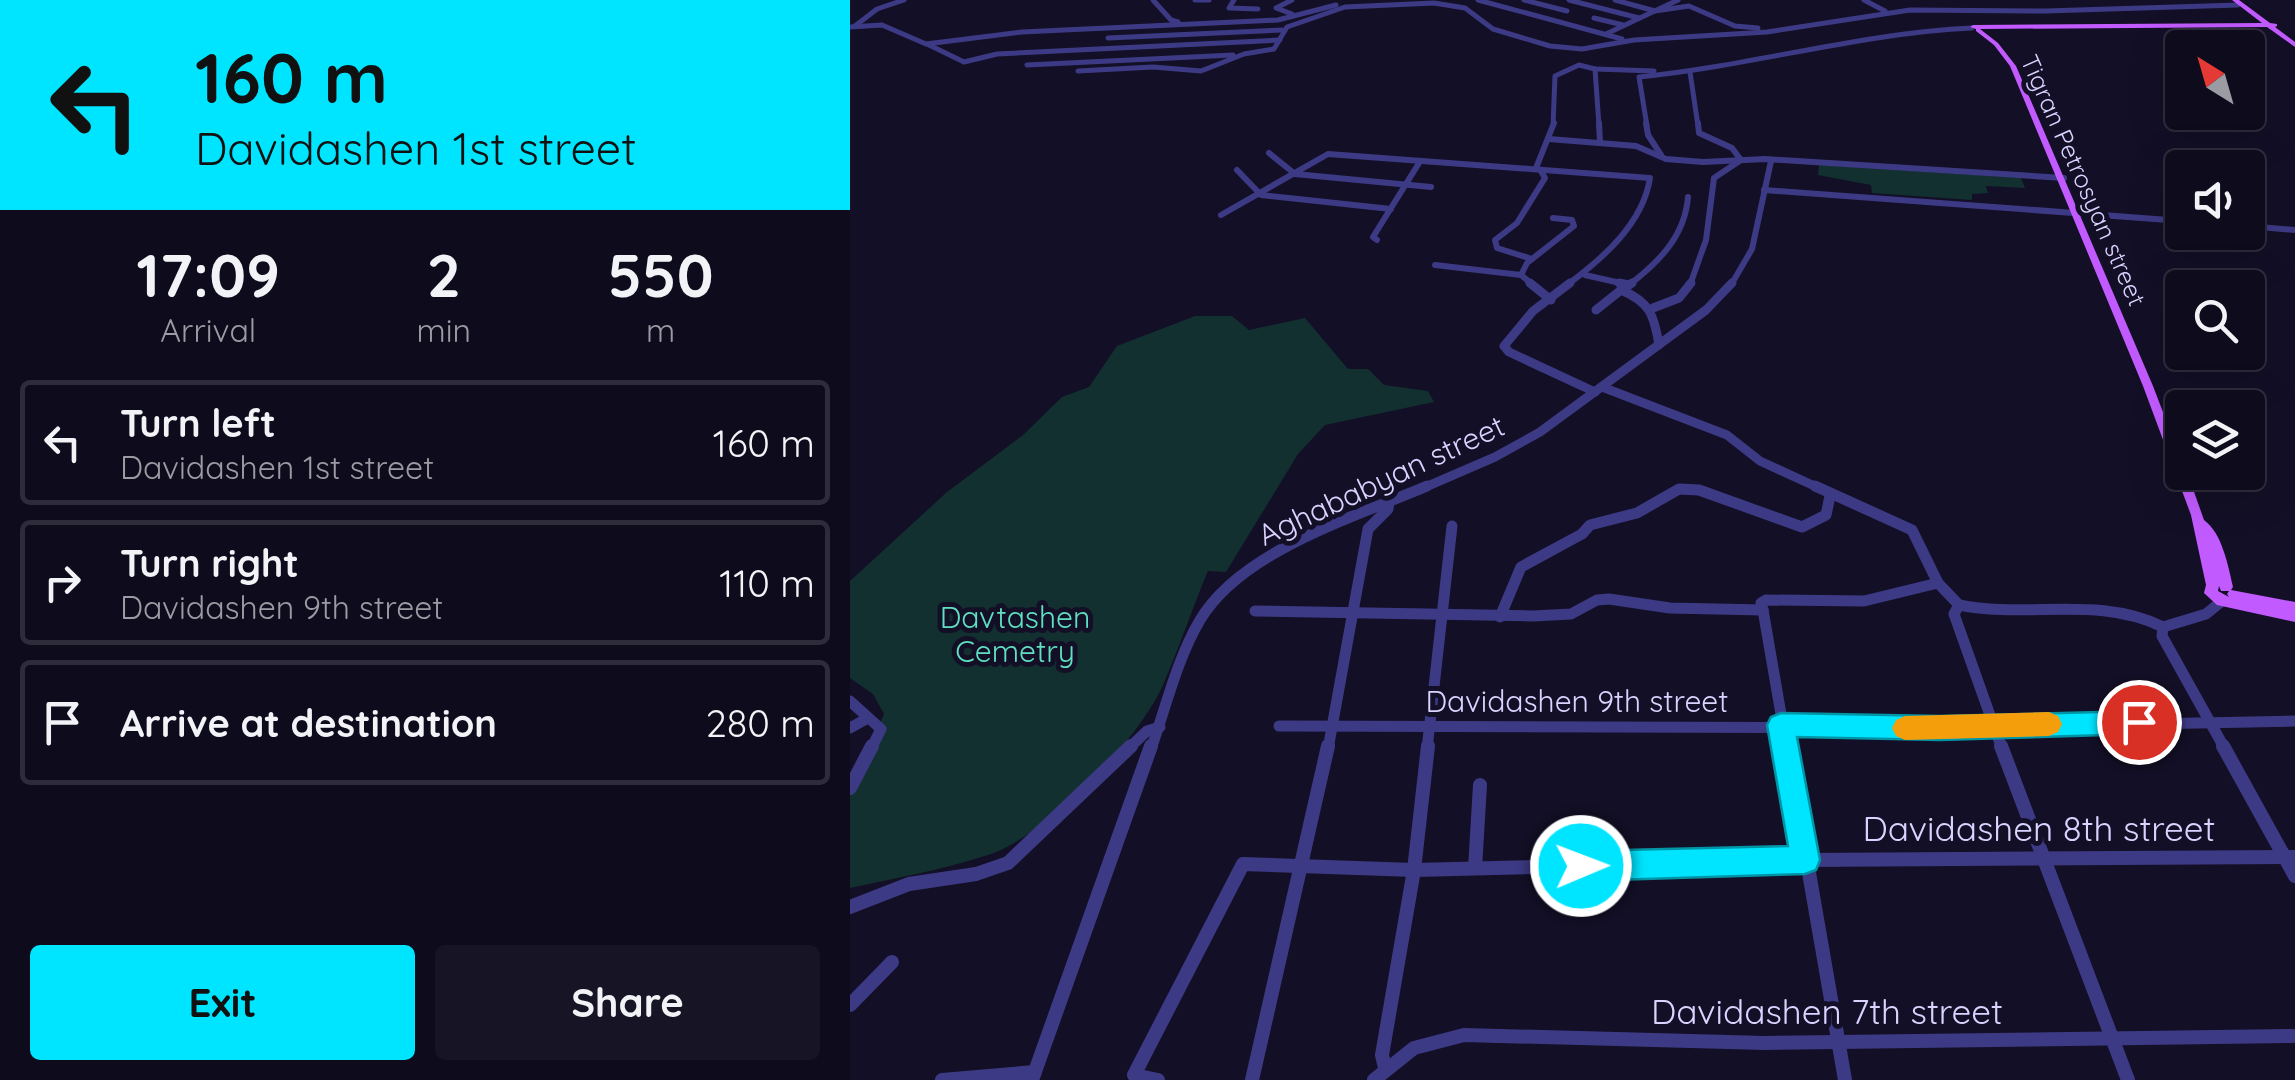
<!DOCTYPE html>
<html lang="en">
<head>
<meta charset="utf-8">
<style>
  :root { --surface:#0e0b1c; --page:#171425; --text:#f1f3f6; --muted:#9b9ba3; --line:#2e2b3b; --accent:#00e5ff }
  body { margin:0; font-family:Quicksand,sans-serif; background:var(--page); color:var(--text); height:100vh; display:flex; flex-direction:column; font-size:38px; white-space:nowrap }
  * { box-sizing:border-box; margin:0 }
  p { font-size:32px; color:var(--muted) }
  .icon { flex:none; width:55px; height:55px; fill:none; stroke:currentColor; stroke-width:2; stroke-linecap:round; stroke-linejoin:round }
  .map { position:relative; flex:1; overflow:hidden }
  .drawer { display:flex; flex-direction:column; background:var(--surface); width:850px }
  .drawer>* { flex:none }
  .hud { background:#00e5ff; color:#111; overflow:hidden }
  .needle { width:65px; rotate:323deg }
  .buttons { position:absolute; left:1315px; top:30px; display:grid; gap:20px }
  .buttons a { display:grid; place-items:center; width:100px; height:100px; border-radius:10px; background:var(--surface); box-shadow:0 10px 40px #0002,0 0 0 2px var(--line); font-size:50px }
  .pin { position:absolute; display:grid; place-items:center; width:85px; height:85px; color:#fff; margin:-42px; border:5px solid #fff; border-radius:50%; box-shadow:0 2px 10px #0007 }
  .me { position:absolute; width:110px; margin:-55px; rotate:89deg; stroke-linejoin:round; filter:drop-shadow(0 0 8px #0008) }
  .turn { display:flex; align-items:center; gap:35px; height:210px; padding:0 30px; font-size:45px }
  .turn .icon { width:130px; height:130px; stroke-width:2.5 }
  .turn b { display:block; font-size:70px; line-height:85px }
  .eta { display:flex; justify-content:space-evenly; align-items:center; height:170px; text-align:center }
  .eta b { font-size:60px; font-weight:700; line-height:70px }
  .cta { display:flex; gap:20px; margin-top:auto; padding:20px 30px }
  .cta a { flex:1; height:115px; border-radius:10px; background:var(--accent); color:#111; font-size:40px; font-weight:700; line-height:115px; text-align:center }
  .cta a+a { background:var(--page); color:var(--text) }
  ul { padding:0; list-style:none }
  li { display:flex; align-items:center; gap:30px; height:125px; margin:0 20px 15px; padding:0 10px; border:5px solid var(--line); border-radius:10px }
  li div { flex:1 }
  li b { display:block; font-size:38px }
  li em { font-style:normal }
  main { display:flex; flex:1; min-height:0 }
  .map>svg:first-child { display:block }
</style>
</head>
<body>
<main>
<section class="drawer">
<div class="hud">
<div class="turn"><svg class="icon" aria-label="left" viewBox="0 0 24 24"><path d="M17 20v-9H6M10 6l-5 5 5 5"/></svg><div><b>160 m</b>Davidashen 1st street</div></div>
</div>
<div class="eta">
<div><b>17:09</b><p>Arrival</p></div>
<div><b>2</b><p>min</p></div>
<div><b>550</b><p>m</p></div>
</div>
<ul>
<li><svg class="icon" aria-label="left" viewBox="0 0 24 24"><path d="M17 20v-9H6M10 6l-5 5 5 5"/></svg><div><b>Turn left</b><p>Davidashen 1st street</p></div><em>160 m</em></li>
<li><svg class="icon" aria-label="right" viewBox="0 0 24 24"><path d="M7 20v-9h11M14 6l5 5-5 5"/></svg><div><b>Turn right</b><p>Davidashen 9th street</p></div><em>110 m</em></li>
<li><svg class="icon" aria-label="arrive" viewBox="0 0 24 24"><path d="M6 21V4h12l-3 4 3 4H6"/></svg><div><b>Arrive at destination</b></div><em>280 m</em></li>
</ul>
<div class="cta"><a>Exit</a><a>Share</a></div>
</section>
<div class="map">
<svg width="1445" height="1080" viewBox="0 0 1445 1080">
  <rect width="100%" height="100%" fill="#130f26"/>
  <g fill="#12302f">
    <polygon points="969,165 1171,178 1175,188 1136,186 1138,193 1122,194 1122,200 1022,193 1021,185 968,175"/>
    <path d="M345,316h37l17,14 56,-12 43,51h20l16,16 44,6 6,11 -109,23 -27,29 -72,118 -18,-1c-16,38 -29,77 -45,114 -25,56 -114,148 -172,169 -45,15 -94,24 -141,34v-97l34,-77 -11,-20 -23,-16v-97l97,-89 76,-57 39,-38 27,-10 28,-41z"/>
  </g>
  <g fill="none" stroke-linecap="round" stroke-linejoin="round">
    <g stroke="#3d3a85" stroke-width="5">
      <polyline points="303,0 321,20 328,22"/>
      <polyline points="345,0 359,0"/>
      <polyline points="384,0 379,8 408,9"/>
      <polyline points="442,0 426,8 442,14"/>
      <polyline points="628,0 772,39"/>
      <polyline points="674,0 717,11"/>
      <polyline points="719,0 789,18"/>
      <polyline points="765,0 805,11 839,6 885,26 908,28"/>
      <polyline points="1014,0 1035,11"/>
      <polyline points="744,18 773,25"/>
      <polyline points="5,26 27,9 54,0"/>
      <polyline points="0,27 32,25 76,44 172,32 428,20 486,5"/>
      <polyline points="756,34 828,0"/>
      <polyline points="258,38 432,30"/>
      <polyline points="77,44 114,62 147,54 430,40"/>
      <polyline points="177,65 383,55"/>
      <polyline points="745,69 804,71"/>
      <polyline points="228,71 303,67 351,71 394,54 424,49 437,27 495,7 584,3 615,8 643,29 700,46 732,49 784,40 917,32 1060,10 1196,11 1388,5"/>
      <polyline points="840,72 848,126"/>
      <polyline points="703,126 705,76 729,65 745,69 749,126"/>
      <path d="M797,126l-8,-49c112,-11 221,-44 333,-49"/>
    </g>
    <g stroke="#3d3a85" stroke-width="6">
      <polyline points="749,123 750,143"/>
      <polyline points="796,123 798,135 811,155"/>
      <polyline points="699,139 786,146 816,159 853,162 915,159 1214,178"/>
      <polyline points="419,153 445,174 581,187"/>
      <polyline points="686,168 704,123"/>
      <polyline points="387,170 411,195 541,209"/>
      <polyline points="914,190 1332,221"/>
      <path d="M371,215l107,-61 322,24c-7,46 -48,81 -83,107"/>
      <polyline points="1398,226 1445,230"/>
      <polyline points="527,240 523,237 569,163"/>
      <polyline points="682,259 647,248 645,240 667,223 695,178 691,171"/>
      <polyline points="585,265 671,275 677,263 724,226 722,220 703,218"/>
      <polyline points="671,275 683,285"/>
      <polyline points="735,275 779,285"/>
      <path d="M779,285c30,-23 56,-49 59,-88"/>
      <polyline points="840,285 856,240 864,178 891,160 882,148 849,133 848,123"/>
      <polyline points="881,285 902,249 921,161"/>
    </g>
    <g stroke="#3d3a85" stroke-width="9">
      <polyline points="680,283 701,300"/>
      <polyline points="720,283 683,311 654,346 659,352 745,392"/>
      <path d="M769,283l10,2 -8,5c29,12 33,25 38,55"/>
      <polyline points="779,285 782,283"/>
      <polyline points="803,308 829,298 841,283"/>
      <polyline points="746,310 771,290"/>
      <polyline points="752,387 877,435 910,461 971,489"/>
      <polyline points="571,489 645,457 690,432 856,310 882,283"/>
    </g>
    <g stroke="#3d3a85" stroke-width="11">
      <polyline points="965,486 1062,530 1088,583 1109,605 1104,614 1152,749"/>
      <path d="M1109,605c69,14 139,-10 204,22"/>
      <polyline points="913,610 937,749"/>
      <polyline points="913,610 911,603 916,600 1014,601 1088,583"/>
      <polyline points="405,611 683,616 721,614 747,600 759,599 820,608 913,610"/>
      <polyline points="650,617 671,567 732,534 740,525 787,513 829,489 849,490 952,527 976,515 980,496"/>
      <polyline points="1313,627 1312,636 1375,749"/>
      <polyline points="1313,627 1356,614 1372,601"/>
      <polyline points="0,701 31,729 21,749"/>
      <polyline points="429,726 1089,728 1445,721"/>
      <polyline points="0,728 18,718"/>
      <polyline points="278,749 297,731 310,727"/>
      <path d="M301,749c15,-42 26,-90 49,-129 42,-70 155,-103 227,-134"/>
      <polyline points="478,749 518,529 538,509 539,502"/>
      <polyline points="577,749 602,526"/>
    </g>
    <g stroke="#3d3a85" stroke-width="14">
      <polyline points="937,746 995,1080"/>
      <polyline points="1151,746 1278,1080"/>
      <polyline points="1373,746 1445,876"/>
      <polyline points="0,788 22,746"/>
      <polyline points="625,868 630,785"/>
      <polyline points="0,907 59,884 126,874 158,863 281,746"/>
      <polyline points="0,1005 42,962"/>
      <polyline points="535,1068 532,1055 564,870 578,746"/>
      <polyline points="92,1080 185,1072"/>
      <polyline points="182,1080 301,746"/>
      <polyline points="308,1080 284,1075 393,864 564,870 955,860 1445,857"/>
      <polyline points="402,1080 478,746"/>
      <polyline points="524,1080 564,1048 614,1035 915,1043 1445,1036"/>
    </g>
    <path fill="#c25bff" fill-rule="evenodd" d="M1382,0h7l31,23 7,1v2l-2,1 20,15v5l-28,-20 -287,2 18,14 18,23 137,320 29,76v10h5l17,48c18,13 24,45 29,67l-2,3 64,12v20l-78,-17 -13,-12 2,-8 -15,-70 -48,-129 -133,-320 -16,-21 -18,-14v-2l-6,-2 3,-2 289,-2zM1369,586l2,5h8l-2,3 2,3 -11,-6z"/>
  </g>
  <polygon fill="#00e5ff" stroke="#0095a6" stroke-width="2.5" points="1289,711 1298,714 1302,722 1298,731 1289,734 1090,740 947,737 970,860 966,870 955,874 731,881 721,876 716,866 721,856 731,851 938,846 917,725 921,717 931,713 1090,716"/>
  <polygon fill="#f59e0b" points="1199,712 1208,716 1212,724 1208,732 1199,736 1055,740 1046,736 1042,728 1046,720 1055,716"/>
  <g text-anchor="middle" dominant-baseline="central" stroke-width="10" stroke-linejoin="round" paint-order="stroke">
    <g font-size="25" fill="#d9d4ff" stroke="#130f26">
      <text transform="translate(1234 180) rotate(66)">Tigran Petrosyan street</text>
    </g>
    <g font-size="30" fill="#d9d4ff" stroke="#130f26">
      <text transform="translate(531 480) rotate(-25)">Aghababyan street</text>
      <text x="727" y="701">Davidashen 9th street</text>
    </g>
    <g font-size="30" fill="#5fe0c0" stroke="#130f26">
      <text x="165" y="617">Davtashen<tspan x="165" dy="34">Cemetry</tspan></text>
    </g>
    <g font-size="35" fill="#d9d4ff" stroke="#130f26">
      <text x="1189" y="828">Davidashen 8th street</text>
      <text x="977" y="1011">Davidashen 7th street</text>
    </g>
  </g>
</svg>
<div class="buttons">
<a><svg class="needle" viewBox="-14 -14 28 28"><path d="M0-13l5 13h-10z" fill="#e53935"/><path d="M0 13l5-13h-10z" fill="#9b9ba3"/></svg></a>
<a><svg class="icon" aria-label="sound" viewBox="0 0 24 24"><path d="M4 9h4l5-4v14l-5-4H4zM17 9q2 3 0 6"/></svg></a>
<a><svg class="icon" aria-label="search" viewBox="0 0 24 24"><circle cx="10" cy="10" r="6"/><path d="M15 15l6 6"/></svg></a>
<a><svg class="icon" aria-label="layers" viewBox="0 0 24 24"><path d="M12 4l9 5-9 5-9-5zM3 14l9 5 9-5"/></svg></a>
</div>
<div class="pin" style="left:1289px;top:722px;background:#d93025"><svg class="icon" aria-label="arrive" viewBox="0 0 24 24"><path d="M6 21V4h12l-3 4 3 4H6"/></svg></div>
<svg class="me" style="left:731px;top:866px" viewBox="-20 -20 40 40"><circle r="17" fill="#00e5ff" stroke="#fff" stroke-width="3"/><path d="M0-11L8 9 0 5-8 9z" fill="#fff"/></svg>
</div>
</main>
</body>
</html>
